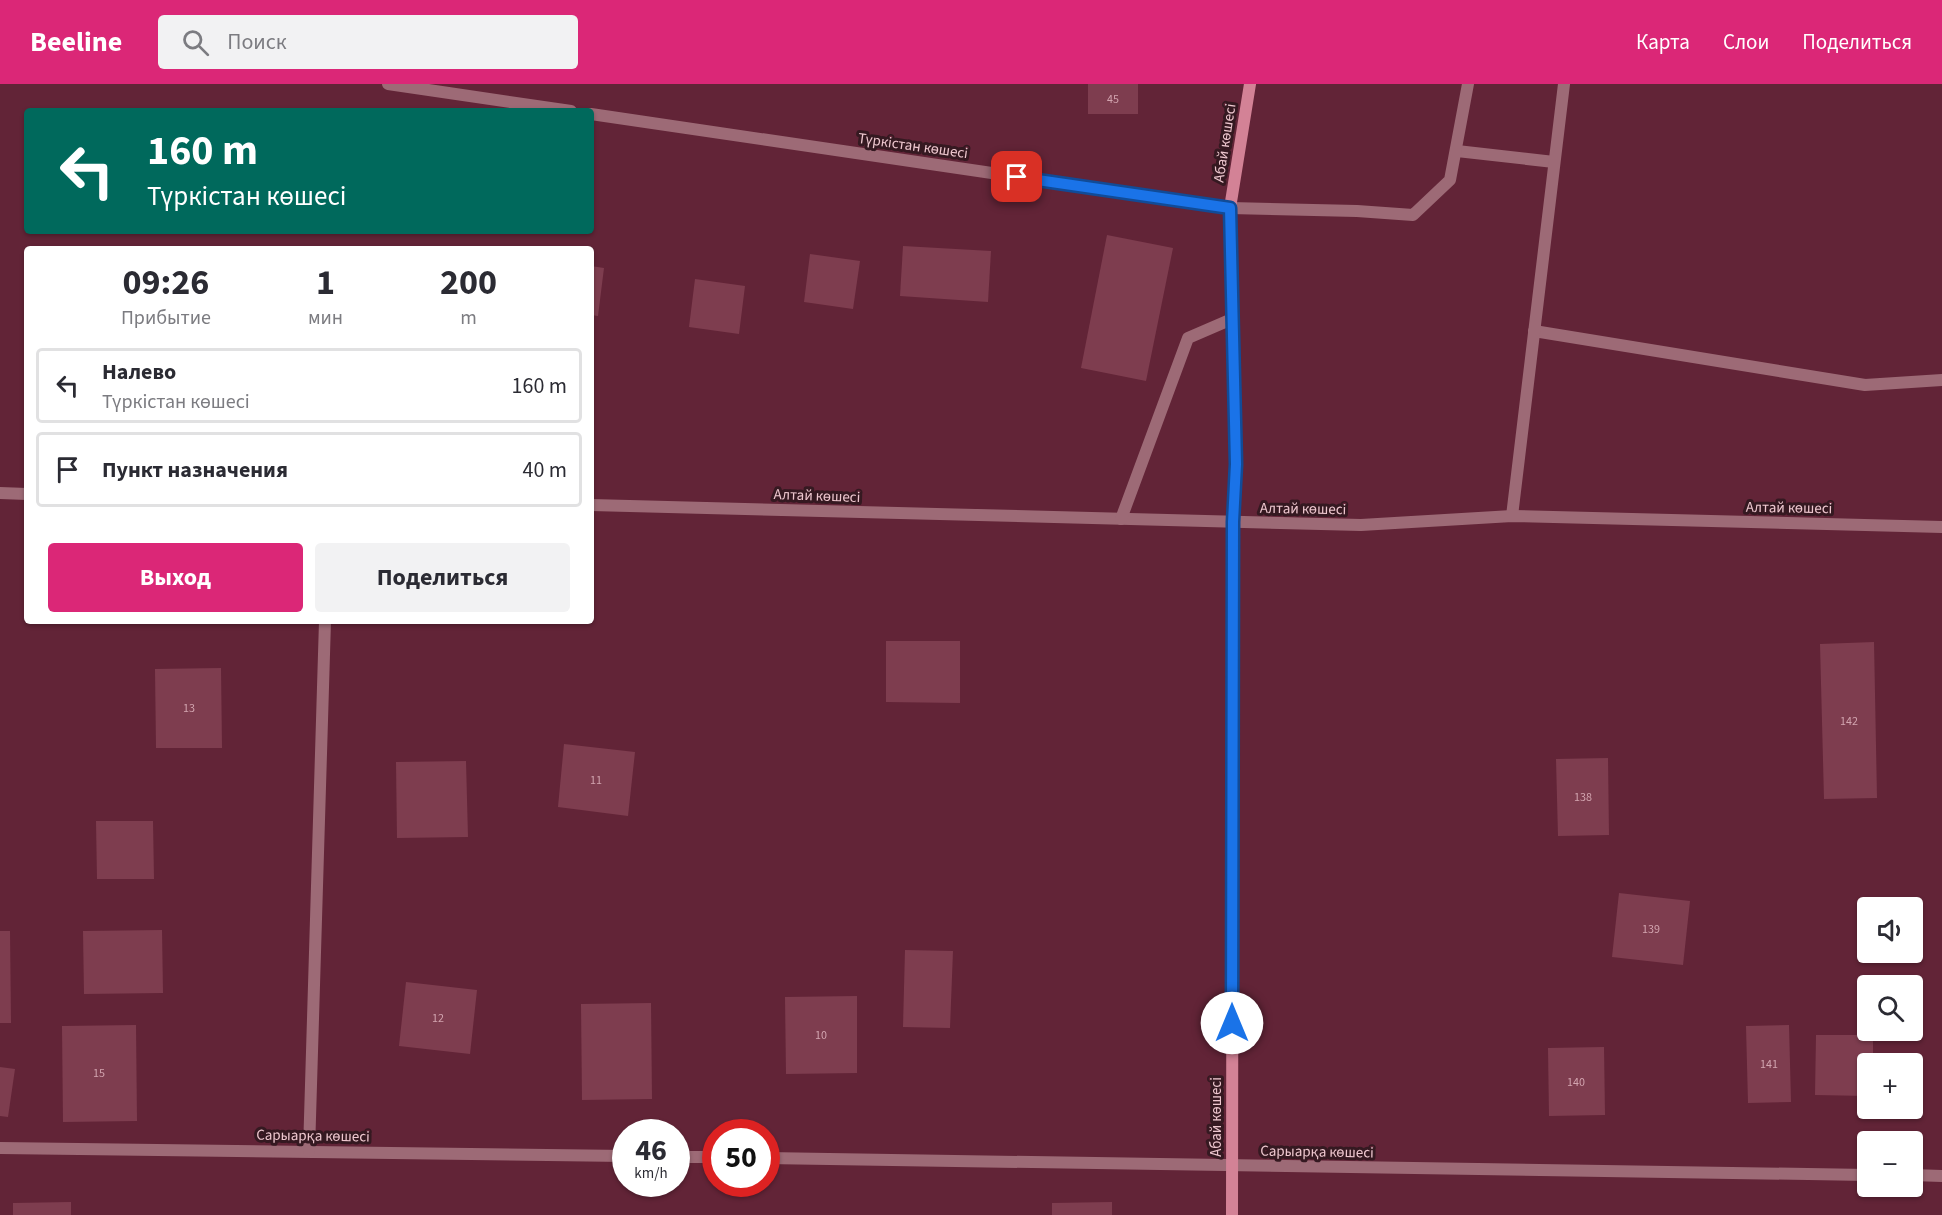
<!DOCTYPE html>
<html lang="ru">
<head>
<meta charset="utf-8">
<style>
  :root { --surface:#fff; --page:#f2f2f3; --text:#2b2b33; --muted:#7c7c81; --line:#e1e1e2; --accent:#db2777 }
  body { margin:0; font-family:"Source Sans 3",sans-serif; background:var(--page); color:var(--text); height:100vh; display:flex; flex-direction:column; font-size:22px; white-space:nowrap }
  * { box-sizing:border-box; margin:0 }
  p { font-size:20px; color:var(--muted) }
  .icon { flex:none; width:33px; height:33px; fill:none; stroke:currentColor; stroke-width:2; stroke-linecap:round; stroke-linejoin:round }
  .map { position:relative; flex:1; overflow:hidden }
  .sheet { position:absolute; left:24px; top:162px; width:570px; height:378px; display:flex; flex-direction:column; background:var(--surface); border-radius:6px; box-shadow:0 2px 4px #0004 }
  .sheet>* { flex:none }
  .guide { position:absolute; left:24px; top:24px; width:570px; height:126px; border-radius:6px; box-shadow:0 2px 4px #0004; background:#00695c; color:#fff; overflow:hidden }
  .controls { position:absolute; left:1857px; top:813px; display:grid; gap:12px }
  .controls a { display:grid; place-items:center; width:66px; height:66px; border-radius:6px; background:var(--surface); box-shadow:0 2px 4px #0004; font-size:30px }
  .speed { position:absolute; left:612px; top:1035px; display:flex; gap:12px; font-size:30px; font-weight:700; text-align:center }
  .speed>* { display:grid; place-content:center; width:78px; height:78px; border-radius:50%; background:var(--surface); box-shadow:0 2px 4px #0004; line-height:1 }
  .speed small { font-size:15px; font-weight:400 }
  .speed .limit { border:9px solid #d22; background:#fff; color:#111 }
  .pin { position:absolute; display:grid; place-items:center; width:51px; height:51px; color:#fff; margin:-26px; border-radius:12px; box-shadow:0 3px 9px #0006 }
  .me { position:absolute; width:66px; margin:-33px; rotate:0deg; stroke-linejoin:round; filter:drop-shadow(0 0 4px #0008) }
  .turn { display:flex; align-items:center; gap:21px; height:126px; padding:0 24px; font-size:27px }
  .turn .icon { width:78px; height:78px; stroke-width:2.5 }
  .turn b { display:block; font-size:42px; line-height:51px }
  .eta { display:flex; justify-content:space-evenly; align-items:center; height:102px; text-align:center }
  .eta b { font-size:36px; font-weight:700; line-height:42px }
  .button { display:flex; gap:12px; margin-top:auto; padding:12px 24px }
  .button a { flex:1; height:69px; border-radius:6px; background:var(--accent); color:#fff; font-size:24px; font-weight:700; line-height:69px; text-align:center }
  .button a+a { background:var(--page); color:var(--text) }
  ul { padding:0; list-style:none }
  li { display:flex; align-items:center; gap:18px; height:75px; margin:0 12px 9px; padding:0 12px; border:3px solid var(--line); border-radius:6px }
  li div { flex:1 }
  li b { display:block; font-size:22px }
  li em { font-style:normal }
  header { display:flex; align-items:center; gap:36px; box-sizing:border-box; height:84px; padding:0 30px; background:var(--accent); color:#fff }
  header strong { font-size:28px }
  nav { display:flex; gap:33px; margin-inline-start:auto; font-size:21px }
  .search { width:420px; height:54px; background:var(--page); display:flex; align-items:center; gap:15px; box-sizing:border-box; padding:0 21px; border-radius:6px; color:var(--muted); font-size:22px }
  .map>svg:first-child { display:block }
</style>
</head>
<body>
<header>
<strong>Beeline</strong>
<div class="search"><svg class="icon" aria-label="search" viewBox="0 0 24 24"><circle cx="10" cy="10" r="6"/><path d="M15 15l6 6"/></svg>Поиск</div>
<nav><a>Карта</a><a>Слои</a><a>Поделиться</a></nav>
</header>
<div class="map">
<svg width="1942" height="1131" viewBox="0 0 1942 1131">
  <rect width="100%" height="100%" fill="#622437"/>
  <g fill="#7e3d4f">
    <rect x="1088" y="0" width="50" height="30"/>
    <polygon points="1107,151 1173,164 1146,297 1081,284"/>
    <polygon points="903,162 991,167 988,218 900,212"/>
    <polygon points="810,170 860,177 853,225 804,218"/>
    <polygon points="591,182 604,184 598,232 591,231"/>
    <polygon points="695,195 745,202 739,250 689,243"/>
    <polygon points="886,557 960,557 960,619 886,618"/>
    <polygon points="1874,558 1877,714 1824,715 1820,560"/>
    <polygon points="221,584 222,664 156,664 155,585"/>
    <polygon points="564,660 635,668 628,732 558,723"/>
    <polygon points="1608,674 1609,751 1558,752 1556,675"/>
    <polygon points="466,677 468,753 397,754 396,678"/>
    <polygon points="96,737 153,737 154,795 97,795"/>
    <polygon points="1619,809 1690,817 1683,881 1612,873"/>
    <polygon points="162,846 163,909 84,910 83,847"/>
    <polygon points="0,847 10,847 11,939 0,939"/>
    <polygon points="905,866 953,867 950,944 903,943"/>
    <polygon points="406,898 477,906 470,970 399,962"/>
    <polygon points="857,912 857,989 786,990 785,913"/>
    <polygon points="651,919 652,1015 582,1016 581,920"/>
    <polygon points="136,941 137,1037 63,1038 62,942"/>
    <polygon points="1789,941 1791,1018 1748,1019 1746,942"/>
    <polygon points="1816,951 1873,951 1873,980 1868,980 1868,1012 1815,1011"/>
    <polygon points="1604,963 1605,1031 1549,1032 1548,964"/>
    <polygon points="0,983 15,985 8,1033 0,1032"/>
    <polygon points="71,1118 71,1131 13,1131 13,1119"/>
    <polygon points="1112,1118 1112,1131 1052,1131 1052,1119"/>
  </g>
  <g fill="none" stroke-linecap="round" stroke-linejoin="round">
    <g stroke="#9d6a76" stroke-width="12">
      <polyline points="1457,67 1554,78"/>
      <polyline points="1230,124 1357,127 1413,131 1450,96 1468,0"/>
      <polyline points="1534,247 1865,301 1942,296"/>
      <polyline points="1512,432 1564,0"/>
    </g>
    <g stroke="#9d6a76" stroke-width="12">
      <polyline points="388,0 571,27"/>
      <polyline points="591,30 1230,124"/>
      <polyline points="0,409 27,410"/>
      <polyline points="591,421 1361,441 1512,432 1942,443"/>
      <polyline points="1121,435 1188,254 1232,235"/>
      <polyline points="0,1064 626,1072"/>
      <polyline points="309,1067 325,537"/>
      <polyline points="676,1073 716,1073"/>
      <polyline points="766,1074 1868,1091"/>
      <polyline points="1912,1091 1942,1092"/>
    </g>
    <polyline stroke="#d38296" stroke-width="12" points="1232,1131 1233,438 1236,380 1230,124 1250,0"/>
  </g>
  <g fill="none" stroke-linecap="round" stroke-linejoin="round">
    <g stroke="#114b97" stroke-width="15">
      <polyline id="route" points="1017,93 1230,124 1236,380 1233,438 1232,939"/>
    </g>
    <use href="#route" stroke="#1a73e8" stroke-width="10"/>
  </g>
  <g text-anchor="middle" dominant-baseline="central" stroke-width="6" stroke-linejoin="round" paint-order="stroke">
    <g font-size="12" fill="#d2a4af">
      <text x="1113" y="15">45</text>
      <text x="189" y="624">13</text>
      <text x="1849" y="637">142</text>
      <text x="596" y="696">11</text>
      <text x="1583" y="713">138</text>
      <text x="1651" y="845">139</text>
      <text x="438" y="934">12</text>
      <text x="821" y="951">10</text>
      <text x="1769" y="980">141</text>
      <text x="99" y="989">15</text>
      <text x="1576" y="998">140</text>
    </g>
    <g font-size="15" fill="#eec7cf" stroke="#351921">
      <text transform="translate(1225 59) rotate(-81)">Абай көшесі</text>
      <text transform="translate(913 62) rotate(8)">Түркістан көшесі</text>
      <text transform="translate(817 412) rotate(2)">Алтай көшесі</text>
      <text transform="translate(1789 424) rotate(1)">Алтай көшесі</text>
      <text transform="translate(1303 425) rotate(1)">Алтай көшесі</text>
      <text transform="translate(1216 1033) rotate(-90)">Абай көшесі</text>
      <text transform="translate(313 1052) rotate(1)">Сарыарқа көшесі</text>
      <text transform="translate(1317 1068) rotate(1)">Сарыарқа көшесі</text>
    </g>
  </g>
</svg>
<div class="controls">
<a><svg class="icon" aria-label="sound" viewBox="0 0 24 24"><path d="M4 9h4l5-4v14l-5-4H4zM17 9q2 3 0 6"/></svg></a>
<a><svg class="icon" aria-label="search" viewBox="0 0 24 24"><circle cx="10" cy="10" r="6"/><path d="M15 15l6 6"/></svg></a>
<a>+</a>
<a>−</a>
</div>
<div class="speed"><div>46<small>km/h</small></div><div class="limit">50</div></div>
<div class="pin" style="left:1017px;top:93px;background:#d93025"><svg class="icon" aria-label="arrive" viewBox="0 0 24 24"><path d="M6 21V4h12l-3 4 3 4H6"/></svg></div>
<svg class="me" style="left:1232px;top:939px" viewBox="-20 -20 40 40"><circle r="19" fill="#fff"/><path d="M0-13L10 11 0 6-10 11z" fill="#1a73e8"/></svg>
<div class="guide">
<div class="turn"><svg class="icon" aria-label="left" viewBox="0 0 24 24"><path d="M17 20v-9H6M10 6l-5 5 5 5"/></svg><div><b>160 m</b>Түркістан көшесі</div></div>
</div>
<section class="sheet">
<div class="eta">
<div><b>09:26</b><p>Прибытие</p></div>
<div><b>1</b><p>мин</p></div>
<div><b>200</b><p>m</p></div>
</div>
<ul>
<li><svg class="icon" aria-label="left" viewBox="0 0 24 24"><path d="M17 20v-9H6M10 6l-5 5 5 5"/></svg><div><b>Налево</b><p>Түркістан көшесі</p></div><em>160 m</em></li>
<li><svg class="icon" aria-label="arrive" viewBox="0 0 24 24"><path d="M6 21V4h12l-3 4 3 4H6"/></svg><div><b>Пункт назначения</b></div><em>40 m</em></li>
</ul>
<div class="button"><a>Выход</a><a>Поделиться</a></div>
</section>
</div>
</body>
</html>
